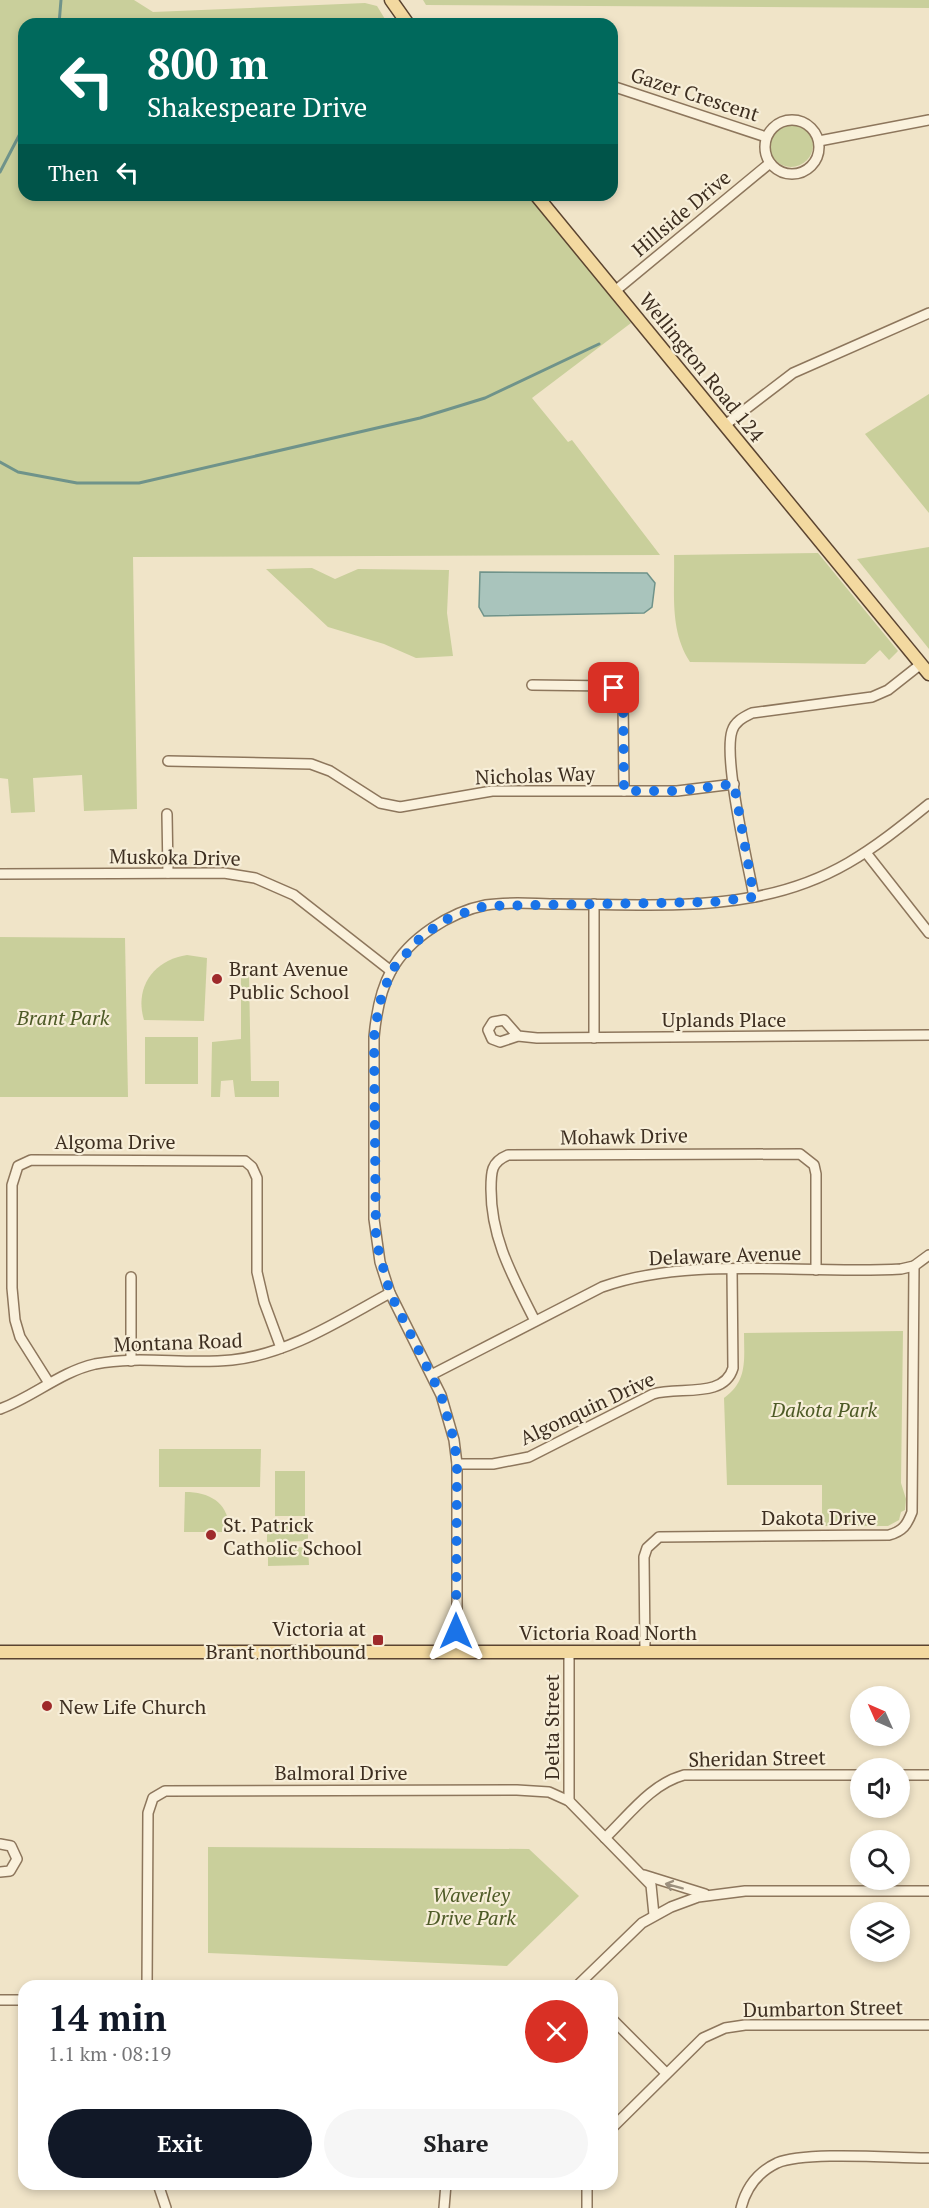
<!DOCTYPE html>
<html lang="en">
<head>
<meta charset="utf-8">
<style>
  :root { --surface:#fff; --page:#f6f6f6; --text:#202124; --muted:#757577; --accent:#111827 }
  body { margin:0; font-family:"PT Serif",serif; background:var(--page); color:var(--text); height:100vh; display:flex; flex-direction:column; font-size:22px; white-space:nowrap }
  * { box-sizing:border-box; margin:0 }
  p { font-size:20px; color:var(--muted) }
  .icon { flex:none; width:33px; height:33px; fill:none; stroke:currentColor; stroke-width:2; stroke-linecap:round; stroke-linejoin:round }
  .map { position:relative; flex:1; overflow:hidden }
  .sheet { position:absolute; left:18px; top:1980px; width:600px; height:210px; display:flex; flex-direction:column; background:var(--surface); border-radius:18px; box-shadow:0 3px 9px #0003 }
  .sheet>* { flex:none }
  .hud { position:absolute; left:18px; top:18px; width:600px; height:183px; border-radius:18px; box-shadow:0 3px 9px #0003; background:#00695c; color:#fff; overflow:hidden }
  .needle { width:39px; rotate:315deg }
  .controls { position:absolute; left:850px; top:1686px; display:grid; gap:12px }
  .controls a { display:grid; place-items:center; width:60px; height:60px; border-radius:50%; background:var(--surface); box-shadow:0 3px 9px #0003; font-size:30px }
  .pin { position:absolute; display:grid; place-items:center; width:51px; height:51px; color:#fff; margin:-26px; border-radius:12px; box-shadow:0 3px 9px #0006 }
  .me { position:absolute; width:66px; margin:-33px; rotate:0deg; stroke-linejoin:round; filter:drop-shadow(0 0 4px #0008) }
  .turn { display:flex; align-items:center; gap:21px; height:126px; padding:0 30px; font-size:27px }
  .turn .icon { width:78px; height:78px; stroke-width:2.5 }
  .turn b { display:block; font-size:42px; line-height:51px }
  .then { display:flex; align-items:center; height:57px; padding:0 30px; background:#0003; gap:12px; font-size:22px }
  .round { display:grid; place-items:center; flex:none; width:63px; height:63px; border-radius:32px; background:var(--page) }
  .overview { display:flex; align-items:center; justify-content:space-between; height:102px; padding:0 30px }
  h1 { font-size:36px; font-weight:800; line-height:45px; color:var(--accent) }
  .cta { display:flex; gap:12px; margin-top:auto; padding:12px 30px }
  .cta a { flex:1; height:69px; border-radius:36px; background:var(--accent); color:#fff; font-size:24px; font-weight:800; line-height:69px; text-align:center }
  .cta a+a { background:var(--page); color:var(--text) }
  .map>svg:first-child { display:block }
</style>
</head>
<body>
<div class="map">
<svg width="929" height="2208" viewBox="0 0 929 2208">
  <rect width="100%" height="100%" fill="#f0e4c8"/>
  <g fill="#c9cf9b">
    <polygon points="0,0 134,0 153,12 365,3 377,6 388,24 24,24 24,195 530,195 631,323 532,398 568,442 572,440 660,555 133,557 137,809 84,811 82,775 33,778 35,812 11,813 8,779 0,778"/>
    <polygon points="423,0 929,0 929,8 426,5"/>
    <circle cx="791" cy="145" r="22"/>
    <polygon points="929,394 929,513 865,434"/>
    <polygon points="929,547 929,649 857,559"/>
    <path d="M818,553l80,98 -9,9 -9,-10 -15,14 -175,-2c-21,-32 -15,-70 -16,-107z"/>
    <polygon points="312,568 335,579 358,569 449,570 447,613 453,656 416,658 384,644 328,627 266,569"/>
    <polygon points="0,937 125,938 128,1097 0,1097"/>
    <path d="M187,955l20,3 -3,63 -60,-1c-10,-33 10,-60 43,-65z"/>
    <polygon points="241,967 276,967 276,975 249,975 251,1081 279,1081 279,1097 235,1097 233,1080 221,1081 220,1097 211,1097 212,1042 241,1039"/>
    <rect x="145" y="1037" width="53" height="47"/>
    <path d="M903,1331l-2,152 5,16 -1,11 -4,2 -2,8 -11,6h-66v-41h-95l-3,-87c24,-17 20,-39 20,-65z"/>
    <polygon points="159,1449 261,1449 260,1487 159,1487"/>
    <rect x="275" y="1471" width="30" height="45"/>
    <path d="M185,1492c26,0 45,12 44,40h-45z"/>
    <polygon points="308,1523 308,1541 267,1542 267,1524"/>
    <polygon points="308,1547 309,1565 268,1566 268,1548"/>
    <polygon points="208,1847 529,1849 579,1896 507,1966 208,1953"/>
  </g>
  <polygon fill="#a9c4bc" stroke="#6f938a" stroke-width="1.5" points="480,572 647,573 655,583 652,607 644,613 484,616 479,607"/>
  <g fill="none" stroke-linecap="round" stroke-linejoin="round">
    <g stroke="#6f938a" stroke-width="3">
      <polyline points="59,24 61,0"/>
      <polyline points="0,172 24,126"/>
      <polyline points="0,462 18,472 77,483 139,483 420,418 485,398 599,344"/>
    </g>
    <g stroke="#8d765c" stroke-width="12">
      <g id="minor">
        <polyline points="612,86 766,137"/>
        <circle cx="792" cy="147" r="27"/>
        <polyline points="819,141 929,120"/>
        <polyline points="615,291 770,163"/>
        <polyline points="725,425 793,373 929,313"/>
        <polyline points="532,685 611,686 619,691 623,699 624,791"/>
        <polyline points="168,761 311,764 330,771 380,803 400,807 492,791 677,791 734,784"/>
        <polyline points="167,814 168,873"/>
        <polyline points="867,854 929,933"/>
        <polyline points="0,874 224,873 255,878 294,895 391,971"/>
        <path d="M754,897c-6,-33 -31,-138 -22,-166 3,-10 12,-14 20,-18l120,-16 16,-7 33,-26"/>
        <polyline points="594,904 594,1038"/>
        <polyline points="518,1036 504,1020 493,1022 488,1030 492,1039 500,1042 518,1036 537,1038 929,1035"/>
        <path d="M535,1321c-22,-44 -44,-82 -44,-132 0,-17 0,-27 17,-34l292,-1 14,11 2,9v96"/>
        <polyline points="131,1361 131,1277"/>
        <path d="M433,1374l169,-87c90,-32 203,-12 299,-18l13,-3 15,-11"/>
        <polyline points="49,1383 20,1337 15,1320 12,1288 12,1185 18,1166 31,1160 245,1161 252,1167 257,1178 257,1272 264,1302 281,1348"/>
        <path d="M0,1409c33,-12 60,-37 95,-45 45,-9 91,1 137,-4 57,-6 108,-40 158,-67"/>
        <path d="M457,1464h36l36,-7 124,-63c26,-8 71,5 80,-26l-1,-98"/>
        <path d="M645,1651l-1,-94 3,-9 12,-11 230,-2c14,-4 18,-10 23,-23l2,-246"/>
        <path d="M457,1652v-188l-3,-24 -13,-45 -51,-102 -10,-31 -6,-43v-182c2,-22 6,-46 17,-66 18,-33 59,-59 95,-66 24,-4 49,-1 73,-1 64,0 132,5 195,-7 76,-14 117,-46 175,-93"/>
        <polyline points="900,1775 929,1775"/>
        <polyline points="569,1801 569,1652"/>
        <path d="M605,1838c24,-23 46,-54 79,-63h177"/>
        <polyline points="0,1844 11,1846 17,1859 10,1871 0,1872"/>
        <polyline points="644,1875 705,1894"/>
        <polyline points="147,1986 148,1813 153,1798 165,1791 517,1790 549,1792 569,1801 651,1885 654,1915"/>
        <polyline points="577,1986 642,1923 671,1907 698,1897 745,1891 929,1891"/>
        <polyline points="0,2000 24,2000"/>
        <polyline points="612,2019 666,2073"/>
        <polyline points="612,2128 703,2038 725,2028 745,2025 929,2025"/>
        <polyline points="158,2184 166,2208"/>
        <polyline points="444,2208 446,2184"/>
        <polyline points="587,2208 587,2184"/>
        <path d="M741,2208c5,-20 17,-36 36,-45 28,-12 118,-5 152,-5"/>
      </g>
    </g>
    <g stroke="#5b4430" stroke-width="15">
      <g id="major">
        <polyline points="391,0 408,24"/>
        <polyline points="536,195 929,674"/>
        <polyline points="0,1652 929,1652"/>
      </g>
    </g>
    <use href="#minor" stroke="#faf1dc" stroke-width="9"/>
    <use href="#major" stroke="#f3d9a0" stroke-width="12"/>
  </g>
  <defs><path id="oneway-shaft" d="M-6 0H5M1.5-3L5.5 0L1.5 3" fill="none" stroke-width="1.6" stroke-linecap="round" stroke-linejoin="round" transform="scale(1.5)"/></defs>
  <use stroke="#9c907e" href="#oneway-shaft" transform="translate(674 1886) rotate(-165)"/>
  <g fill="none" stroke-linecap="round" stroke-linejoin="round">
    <polyline stroke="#1a73e8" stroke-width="10" stroke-dasharray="0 18" points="456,1631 457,1464 454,1440 441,1395 390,1293 376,1241 374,1037 379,1005 391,971 422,936 449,918 485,906 713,902 754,897 734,784 677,791 624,791 623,699 614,688"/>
  </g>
  <g fill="#9e2a2b" stroke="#f7eed8" stroke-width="2">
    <circle cx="217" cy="979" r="6"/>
    <circle cx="211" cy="1535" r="6"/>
    <rect x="372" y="1634" width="12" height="12" rx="3"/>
    <circle cx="47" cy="1706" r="6"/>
  </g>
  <g text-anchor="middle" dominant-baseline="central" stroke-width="4.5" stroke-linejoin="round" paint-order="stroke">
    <g font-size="20" fill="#3d2e20" stroke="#f7eed8">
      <text transform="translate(695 94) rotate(18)">Gazer Crescent</text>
      <text transform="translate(681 213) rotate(-40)">Hillside Drive</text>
      <text transform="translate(702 367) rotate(51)">Wellington Road 124</text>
      <text transform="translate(535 775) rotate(-2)">Nicholas Way</text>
      <text transform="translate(175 857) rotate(1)">Muskoka Drive</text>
      <text x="724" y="1019">Uplands Place</text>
      <text transform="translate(624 1136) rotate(-1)">Mohawk Drive</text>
      <text x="115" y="1141">Algoma Drive</text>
      <text transform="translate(725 1255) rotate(-2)">Delaware Avenue</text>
      <text transform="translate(178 1342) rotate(-2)">Montana Road</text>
      <text transform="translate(587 1408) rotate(-25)">Algonquin Drive</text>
      <text x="819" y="1517">Dakota Drive</text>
      <text x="608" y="1632">Victoria Road North</text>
      <text transform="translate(551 1727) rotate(-90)">Delta Street</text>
      <text transform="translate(757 1758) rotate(-1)">Sheridan Street</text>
      <text x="341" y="1772">Balmoral Drive</text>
      <text transform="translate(823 2008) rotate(-1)">Dumbarton Street</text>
    </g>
    <g font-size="20" fill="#3d2e20" stroke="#f7eed8" text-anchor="start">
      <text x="229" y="968">Brant Avenue<tspan x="229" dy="23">Public School</tspan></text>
      <text x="223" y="1524">St. Patrick<tspan x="223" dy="23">Catholic School</tspan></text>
      <text x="366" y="1628" text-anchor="end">Victoria at<tspan x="366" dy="23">Brant northbound</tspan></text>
      <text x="59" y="1706">New Life Church</text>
    </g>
    <g font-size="20" font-style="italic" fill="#4d5a26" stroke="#f7eed8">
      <text x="63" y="1017">Brant Park</text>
      <text x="824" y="1409">Dakota Park</text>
      <text x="471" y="1894">Waverley<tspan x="471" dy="23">Drive Park</tspan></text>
    </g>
  </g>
</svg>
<div class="controls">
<a><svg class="needle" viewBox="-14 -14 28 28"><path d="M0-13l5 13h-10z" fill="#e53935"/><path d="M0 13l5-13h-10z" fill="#757577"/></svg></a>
<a><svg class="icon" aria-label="sound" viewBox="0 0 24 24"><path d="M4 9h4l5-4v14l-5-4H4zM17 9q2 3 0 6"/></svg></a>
<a><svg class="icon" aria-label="search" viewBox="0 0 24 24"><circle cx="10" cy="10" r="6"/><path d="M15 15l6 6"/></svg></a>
<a><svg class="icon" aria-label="layers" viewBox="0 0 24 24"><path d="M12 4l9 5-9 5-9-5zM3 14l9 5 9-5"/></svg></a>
</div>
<div class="pin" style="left:614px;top:688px;background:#d93025"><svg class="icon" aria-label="arrive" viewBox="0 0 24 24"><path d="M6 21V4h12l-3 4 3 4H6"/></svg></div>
<svg class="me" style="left:456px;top:1631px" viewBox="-20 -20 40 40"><path d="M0-17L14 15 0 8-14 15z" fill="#1a73e8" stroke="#fff" stroke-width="4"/></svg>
<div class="hud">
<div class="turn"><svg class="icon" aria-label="left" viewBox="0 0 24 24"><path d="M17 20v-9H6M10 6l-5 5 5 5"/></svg><div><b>800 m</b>Shakespeare Drive</div></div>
<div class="then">Then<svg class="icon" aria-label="left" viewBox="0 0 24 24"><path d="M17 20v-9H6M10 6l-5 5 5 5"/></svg></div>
</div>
<section class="sheet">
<div class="overview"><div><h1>14 min</h1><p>1.1 km · 08:19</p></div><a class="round" style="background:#d93025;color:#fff"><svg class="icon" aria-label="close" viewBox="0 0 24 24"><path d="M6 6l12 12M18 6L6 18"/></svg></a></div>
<div class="cta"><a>Exit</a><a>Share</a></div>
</section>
</div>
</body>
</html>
